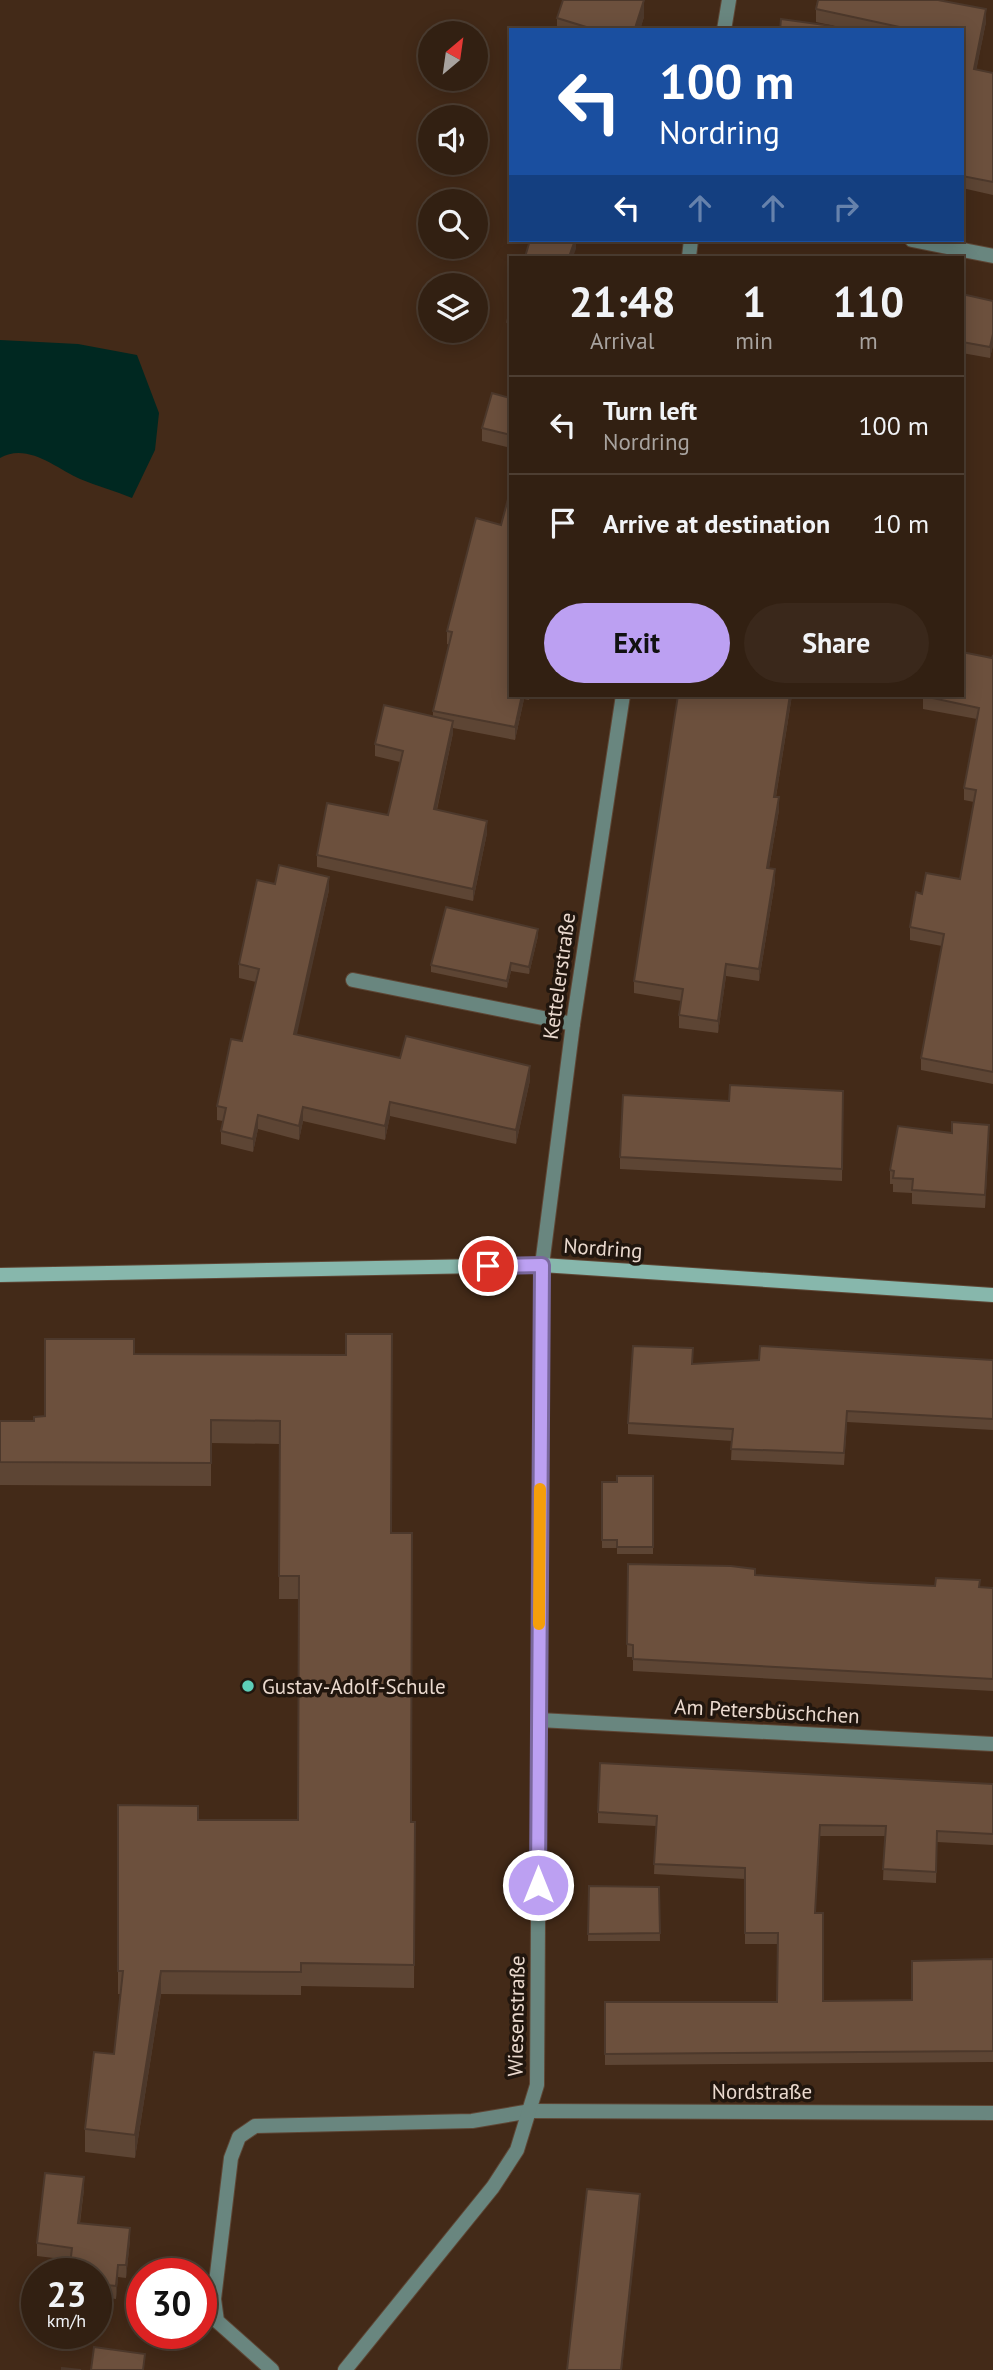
<!DOCTYPE html>
<html lang="en">
<head>
<meta charset="utf-8">
<style>
  :root { --surface:#322012; --page:#3a281b; --text:#f1f3f6; --muted:#a8a39f; --line:#4d3e32; --accent:#bca0f2 }
  body { margin:0; font-family:"PT Sans",sans-serif; background:var(--page); color:var(--text); height:100vh; display:flex; flex-direction:column; font-size:26px; white-space:nowrap }
  * { box-sizing:border-box; margin:0 }
  p { font-size:23px; color:var(--muted) }
  .icon { flex:none; width:38px; height:38px; fill:none; stroke:currentColor; stroke-width:2; stroke-linecap:round; stroke-linejoin:round }
  .map { position:relative; flex:1; overflow:hidden }
  .sheet { position:absolute; left:509px; top:256px; width:455px; height:441px; display:flex; flex-direction:column; background:var(--surface); border-radius:0px; box-shadow:0 4px 18px #0003,0 0 0 2px var(--line) }
  .sheet>* { flex:none }
  .banner { position:absolute; left:509px; top:28px; width:455px; height:214px; border-radius:0px; box-shadow:0 4px 18px #0003,0 0 0 2px var(--line); background:#1a4fa0; color:#fff; overflow:hidden }
  .needle { width:46px; rotate:29deg }
  .tools { position:absolute; left:418px; top:21px; display:grid; gap:14px }
  .tools a { display:grid; place-items:center; width:70px; height:70px; border-radius:50%; background:var(--surface); box-shadow:0 4px 18px #0003,0 0 0 2px var(--line); font-size:35px }
  .speed { position:absolute; left:21px; top:2258px; display:flex; gap:14px; font-size:35px; font-weight:700; text-align:center }
  .speed>* { display:grid; place-content:center; width:91px; height:91px; border-radius:50%; background:var(--surface); box-shadow:0 4px 18px #0003,0 0 0 2px var(--line); line-height:1 }
  .speed small { font-size:18px; font-weight:400 }
  .speed .limit { border:10px solid #d22; background:#fff; color:#111 }
  .pin { position:absolute; display:grid; place-items:center; width:60px; height:60px; color:#fff; margin:-30px; border:4px solid #fff; border-radius:50%; box-shadow:0 2px 7px #0007 }
  .me { position:absolute; width:77px; margin:-38px; rotate:0deg; stroke-linejoin:round; filter:drop-shadow(0 0 5px #0008) }
  .turn { display:flex; align-items:center; gap:24px; height:147px; padding:0 35px; font-size:32px }
  .turn .icon { width:91px; height:91px; stroke-width:2.5 }
  .turn b { display:block; font-size:49px; line-height:60px }
  .lanes { display:flex; align-items:center; height:66px; padding:0 35px; background:#0003; justify-content:center; gap:35px; direction:ltr }
  .lanes .off { opacity:.35 }
  .eta { display:flex; justify-content:space-evenly; align-items:center; height:119px; text-align:center }
  .eta b { font-size:42px; font-weight:600; line-height:49px }
  .cta { display:flex; gap:14px; margin-top:auto; padding:14px 35px }
  .cta a { flex:1; height:80px; border-radius:42px; background:var(--accent); color:#111; font-size:28px; font-weight:600; line-height:80px; text-align:center }
  .cta a+a { background:var(--page); color:var(--text) }
  ul { padding:0; list-style:none }
  li { display:flex; align-items:center; gap:21px; height:98px; padding:0 35px; border-top:2px solid var(--line) }
  li div { flex:1 }
  li b { display:block; font-size:26px }
  li em { font-style:normal }
  .map>svg:first-child { display:block }
</style>
</head>
<body>
<div class="map">
<svg width="993" height="2370" viewBox="0 0 993 2370">
  <rect width="100%" height="100%" fill="#432a18"/>
  <path fill="#002821" d="M0,340l78,4 59,11 22,58 -4,37 -23,48c-17,-7 -35,-12 -52,-19 -24,-11 -53,-37 -80,-21z"/>
  <g fill="none" stroke-linecap="round" stroke-linejoin="round">
    <g stroke="#5e4635" stroke-width="16">
      <g id="lane">
        <polyline points="353,980 573,1024"/>
        <polyline points="272,2370 217,2321 214,2299 231,2158 239,2137 255,2126 472,2121 531,2111"/>
      </g>
    </g>
    <g stroke="#5e4635" stroke-width="16">
      <g id="street">
        <polyline points="724,30 729,0"/>
        <polyline points="912,240 993,256"/>
        <polyline points="689,257 691,240"/>
        <polyline points="539,1720 993,1744"/>
        <polyline points="531,2111 993,2113"/>
        <polyline points="345,2370 493,2187 517,2150 537,2085 542,1265 573,1024 623,695"/>
      </g>
    </g>
    <g stroke="#5e4635" stroke-width="16">
      <polyline id="secondary" points="0,1275 542,1265 993,1295"/>
    </g>
    <use href="#lane" stroke="#69867f" stroke-width="14"/>
    <use href="#street" stroke="#69867f" stroke-width="14"/>
    <use href="#secondary" stroke="#87b7ac" stroke-width="14"/>
  </g>
  <g fill="#5d4534">
    <polygon points="816,9 986,22 976,70 993,73 993,195 962,188 962,30 854,30 816,22"/>
    <polygon points="644,17 641,26 652,30 557,30 557,18"/>
    <polygon points="962,294 993,301 993,345 990,358 962,353"/>
    <polygon points="511,306 511,336 507,335 507,322"/>
    <polygon points="511,396 511,448 482,441 482,428 510,398"/>
    <polygon points="476,518 511,695 530,695 529,700 524,699 515,740 453,728 453,733 437,810 487,833 473,901 317,867 317,855 388,815 400,762 375,756 375,744 433,716 433,711 449,645 447,644 447,631"/>
    <polygon points="993,655 993,1084 921,1070 921,1058 942,946 910,940 910,927 922,894 960,879 974,802 964,800 964,788 977,719 923,709 923,695 992,658"/>
    <polygon points="678,695 792,695 776,797 779,810 769,868 775,882 759,981 726,976 718,1033 679,1028 679,1015 681,1001 634,993 634,981"/>
    <polygon points="275,884 329,890 296,1035 400,1058 530,1080 516,1144 390,1116 385,1140 303,1121 299,1140 258,1129 253,1152 221,1144 221,1131 223,1121 217,1120 217,1106 242,1041 256,982 239,978 239,964"/>
    <polygon points="538,936 529,974 511,971 507,988 431,972 431,965"/>
    <polygon points="843,1091 842,1181 620,1169 620,1157"/>
    <polygon points="989,1138 985,1208 912,1204 912,1193 893,1192 893,1184 890,1184 890,1170"/>
    <polygon points="134,1354 346,1355 391,1533 411,1822 415,1822 414,1988 301,1986 301,1995 161,1994 135,2158 85,2152 85,2129 114,2054 121,1994 118,1994 118,1805 198,1820 298,1820 299,1599 279,1599 280,1444 211,1443 211,1486 0,1485 0,1421 34,1421 45,1416"/>
    <polygon points="993,1360 993,1430 847,1422 844,1465 731,1460 732,1441 628,1434 628,1423 692,1364"/>
    <polygon points="653,1476 653,1554 617,1554 617,1548 602,1548 602,1482 617,1482"/>
    <polygon points="628,1564 755,1575 871,1583 993,1588 993,1691 633,1671 633,1657 627,1657"/>
    <polygon points="993,1784 993,1845 937,1842 936,1883 883,1880 885,1836 820,1836 815,1913 823,2001 912,2000 993,1959 993,2062 605,2065 605,2002 777,2002 778,1944 745,1944 745,1879 654,1874 656,1826 598,1823 598,1812"/>
    <polygon points="589,1886 659,1887 660,1941 588,1941"/>
    <polygon points="84,2189 80,2223 130,2240 126,2278 118,2277 116,2299 96,2296 96,2273 70,2260 37,2256 37,2243"/>
  </g>
  <g fill="#4c382b">
    <polygon points="644,0 644,17 640,30 636,25"/>
    <polygon points="986,9 986,22 974,82 974,69"/>
    <polygon points="575,240 576,240 576,249 573,257 569,257"/>
    <polygon points="993,334 993,345 990,358 990,347"/>
    <polygon points="522,695 524,695 524,699 515,740 515,727"/>
    <polygon points="790,695 792,695 774,809 774,797"/>
    <polygon points="453,721 453,733 434,822 434,809"/>
    <polygon points="779,797 779,810 767,880 767,868"/>
    <polygon points="487,821 487,833 473,901 473,889"/>
    <polygon points="775,869 775,882 759,981 759,969"/>
    <polygon points="329,877 329,890 294,1048 294,1034"/>
    <polygon points="538,929 538,936 529,974 529,967"/>
    <polygon points="511,963 511,971 507,988 507,981"/>
    <polygon points="726,964 726,976 718,1033 718,1021"/>
    <polygon points="530,1066 530,1080 516,1144 516,1130"/>
    <polygon points="390,1102 390,1116 385,1140 385,1126"/>
    <polygon points="303,1107 303,1121 299,1140 299,1126"/>
    <polygon points="258,1115 258,1129 253,1152 253,1139"/>
    <polygon points="989,1125 989,1138 985,1208 985,1195"/>
    <polygon points="161,1971 161,1994 135,2158 135,2135"/>
    <polygon points="84,2177 84,2189 78,2235 78,2223"/>
    <polygon points="640,2194 640,2209 622,2370 621,2370"/>
    <polygon points="130,2228 130,2240 126,2278 126,2265"/>
    <polygon points="118,2265 118,2277 116,2299 116,2286"/>
  </g>
  <g fill="#6c503d" stroke="#4c382b" stroke-width="2">
    <polygon points="563,0 644,0 636,25 652,30 596,30 557,18"/>
    <polygon points="818,0 938,0 986,9 974,69 993,73 993,182 962,176 962,30 909,30 909,29 816,9"/>
    <polygon points="781,19 832,26 831,30 780,30"/>
    <polygon points="530,240 575,240 569,257 525,257"/>
    <polygon points="962,294 993,301 993,334 990,347 962,342"/>
    <polygon points="511,306 511,323 507,322"/>
    <polygon points="492,393 510,398 511,396 511,435 482,428"/>
    <polygon points="511,488 511,695 522,695 515,727 433,711 452,632 447,631 476,518 501,525"/>
    <polygon points="962,652 992,658 993,655 993,1072 921,1058 944,934 910,927 916,892 922,894 926,873 960,879 976,790 964,788 979,708 923,696 923,695 962,695"/>
    <polygon points="678,695 790,695 774,797 779,797 767,868 775,869 759,969 726,964 718,1021 679,1015 683,989 634,981"/>
    <polygon points="384,705 453,721 434,809 487,821 473,889 317,855 327,803 388,815 403,751 375,744"/>
    <polygon points="279,865 329,877 294,1034 400,1058 406,1036 530,1066 516,1130 390,1102 385,1126 303,1107 299,1126 258,1115 253,1139 221,1131 226,1108 217,1106 231,1039 242,1041 259,969 239,964 257,880 275,884"/>
    <polygon points="446,907 538,929 529,967 511,963 507,981 431,965"/>
    <polygon points="730,1085 843,1091 842,1169 620,1157 623,1095 729,1101"/>
    <polygon points="952,1122 989,1125 985,1195 912,1190 913,1179 893,1178 894,1171 890,1170 898,1126 952,1133"/>
    <polygon points="346,1334 392,1334 391,1533 412,1533 411,1822 415,1822 414,1965 301,1963 301,1972 161,1971 135,2135 85,2129 94,2052 114,2054 123,1971 118,1971 118,1805 198,1806 198,1820 298,1820 299,1576 279,1576 280,1421 211,1420 211,1463 0,1462 0,1421 34,1421 34,1417 45,1416 45,1339 134,1339 134,1354 346,1355"/>
    <polygon points="633,1346 693,1348 692,1364 759,1360 760,1346 993,1360 993,1419 847,1411 844,1453 731,1449 733,1429 628,1423"/>
    <polygon points="617,1476 653,1476 653,1547 617,1547 617,1540 602,1540 602,1482 617,1482"/>
    <polygon points="628,1564 731,1566 755,1569 755,1575 871,1583 935,1586 936,1578 980,1580 979,1587 993,1588 993,1679 633,1659 633,1645 627,1644"/>
    <polygon points="600,1763 993,1784 993,1834 937,1831 936,1872 883,1869 886,1826 820,1825 815,1913 823,1913 823,2001 912,2000 912,1961 993,1959 993,2051 605,2054 605,2002 777,2002 778,1933 745,1933 745,1868 654,1864 657,1816 598,1812"/>
    <polygon points="589,1886 659,1887 660,1933 588,1934"/>
    <polygon points="45,2173 84,2177 78,2223 130,2228 126,2265 118,2265 116,2286 96,2284 96,2273 69,2273 72,2248 37,2243"/>
    <polygon points="587,2189 640,2194 621,2370 567,2370"/>
    <polygon points="94,2347 145,2354 143,2370 91,2370"/>
    <polygon points="62,2368 81,2370 62,2370"/>
  </g>
  <g fill="none" stroke-linecap="round" stroke-linejoin="round">
    <g stroke="#7a689d" stroke-width="18">
      <polyline id="route" points="488,1266 542,1265 538,1885"/>
    </g>
    <use href="#route" stroke="#bca0f2" stroke-width="12"/>
    <polyline stroke="#f59e0b" stroke-width="12" points="539,1624 540,1489"/>
  </g>
  <circle fill="#5dceb8" stroke="#21160e" stroke-width="2.5" cx="248" cy="1686" r="7"/>
  <g text-anchor="middle" dominant-baseline="central" stroke-width="7" stroke-linejoin="round" paint-order="stroke">
    <g font-size="21" fill="#ead9ce" stroke="#21160e">
      <text transform="translate(559 976) rotate(-82)">Kettelerstraße</text>
      <text transform="translate(603 1248) rotate(4)">Nordring</text>
      <text transform="translate(767 1711) rotate(3)">Am Petersbüschchen</text>
      <text transform="translate(516 2016) rotate(-89)">Wiesenstraße</text>
      <text x="762" y="2091">Nordstraße</text>
    </g>
    <g font-size="21" fill="#ead9ce" stroke="#21160e" text-anchor="start">
      <text x="262" y="1686">Gustav-Adolf-Schule</text>
    </g>
  </g>
</svg>
<div class="tools">
<a><svg class="needle" viewBox="-14 -14 28 28"><path d="M0-13l5 13h-10z" fill="#e53935"/><path d="M0 13l5-13h-10z" fill="#a8a39f"/></svg></a>
<a><svg class="icon" aria-label="sound" viewBox="0 0 24 24"><path d="M4 9h4l5-4v14l-5-4H4zM17 9q2 3 0 6"/></svg></a>
<a><svg class="icon" aria-label="search" viewBox="0 0 24 24"><circle cx="10" cy="10" r="6"/><path d="M15 15l6 6"/></svg></a>
<a><svg class="icon" aria-label="layers" viewBox="0 0 24 24"><path d="M12 4l9 5-9 5-9-5zM3 14l9 5 9-5"/></svg></a>
</div>
<div class="speed"><div>23<small>km/h</small></div><div class="limit">30</div></div>
<div class="pin" style="left:488px;top:1266px;background:#d93025"><svg class="icon" aria-label="arrive" viewBox="0 0 24 24"><path d="M6 21V4h12l-3 4 3 4H6"/></svg></div>
<svg class="me" style="left:538px;top:1885px" viewBox="-20 -20 40 40"><circle r="17" fill="#bca0f2" stroke="#fff" stroke-width="3"/><path d="M0-11L8 9 0 5-8 9z" fill="#fff"/></svg>
<div class="banner">
<div class="turn"><svg class="icon" aria-label="left" viewBox="0 0 24 24"><path d="M17 20v-9H6M10 6l-5 5 5 5"/></svg><div><b>100 m</b>Nordring</div></div>
<div class="lanes"><svg class="icon" aria-label="left" viewBox="0 0 24 24"><path d="M17 20v-9H6M10 6l-5 5 5 5"/></svg><svg class="icon off" aria-label="ahead" viewBox="0 0 24 24"><path d="M12 20V5M6 11l6-6 6 6"/></svg><svg class="icon off" aria-label="ahead" viewBox="0 0 24 24"><path d="M12 20V5M6 11l6-6 6 6"/></svg><svg class="icon off" aria-label="right" viewBox="0 0 24 24"><path d="M7 20v-9h11M14 6l5 5-5 5"/></svg></div>
</div>
<section class="sheet">
<div class="eta">
<div><b>21:48</b><p>Arrival</p></div>
<div><b>1</b><p>min</p></div>
<div><b>110</b><p>m</p></div>
</div>
<ul>
<li><svg class="icon" aria-label="left" viewBox="0 0 24 24"><path d="M17 20v-9H6M10 6l-5 5 5 5"/></svg><div><b>Turn left</b><p>Nordring</p></div><em>100 m</em></li>
<li><svg class="icon" aria-label="arrive" viewBox="0 0 24 24"><path d="M6 21V4h12l-3 4 3 4H6"/></svg><div><b>Arrive at destination</b></div><em>10 m</em></li>
</ul>
<div class="cta"><a>Exit</a><a>Share</a></div>
</section>
</div>
</body>
</html>
